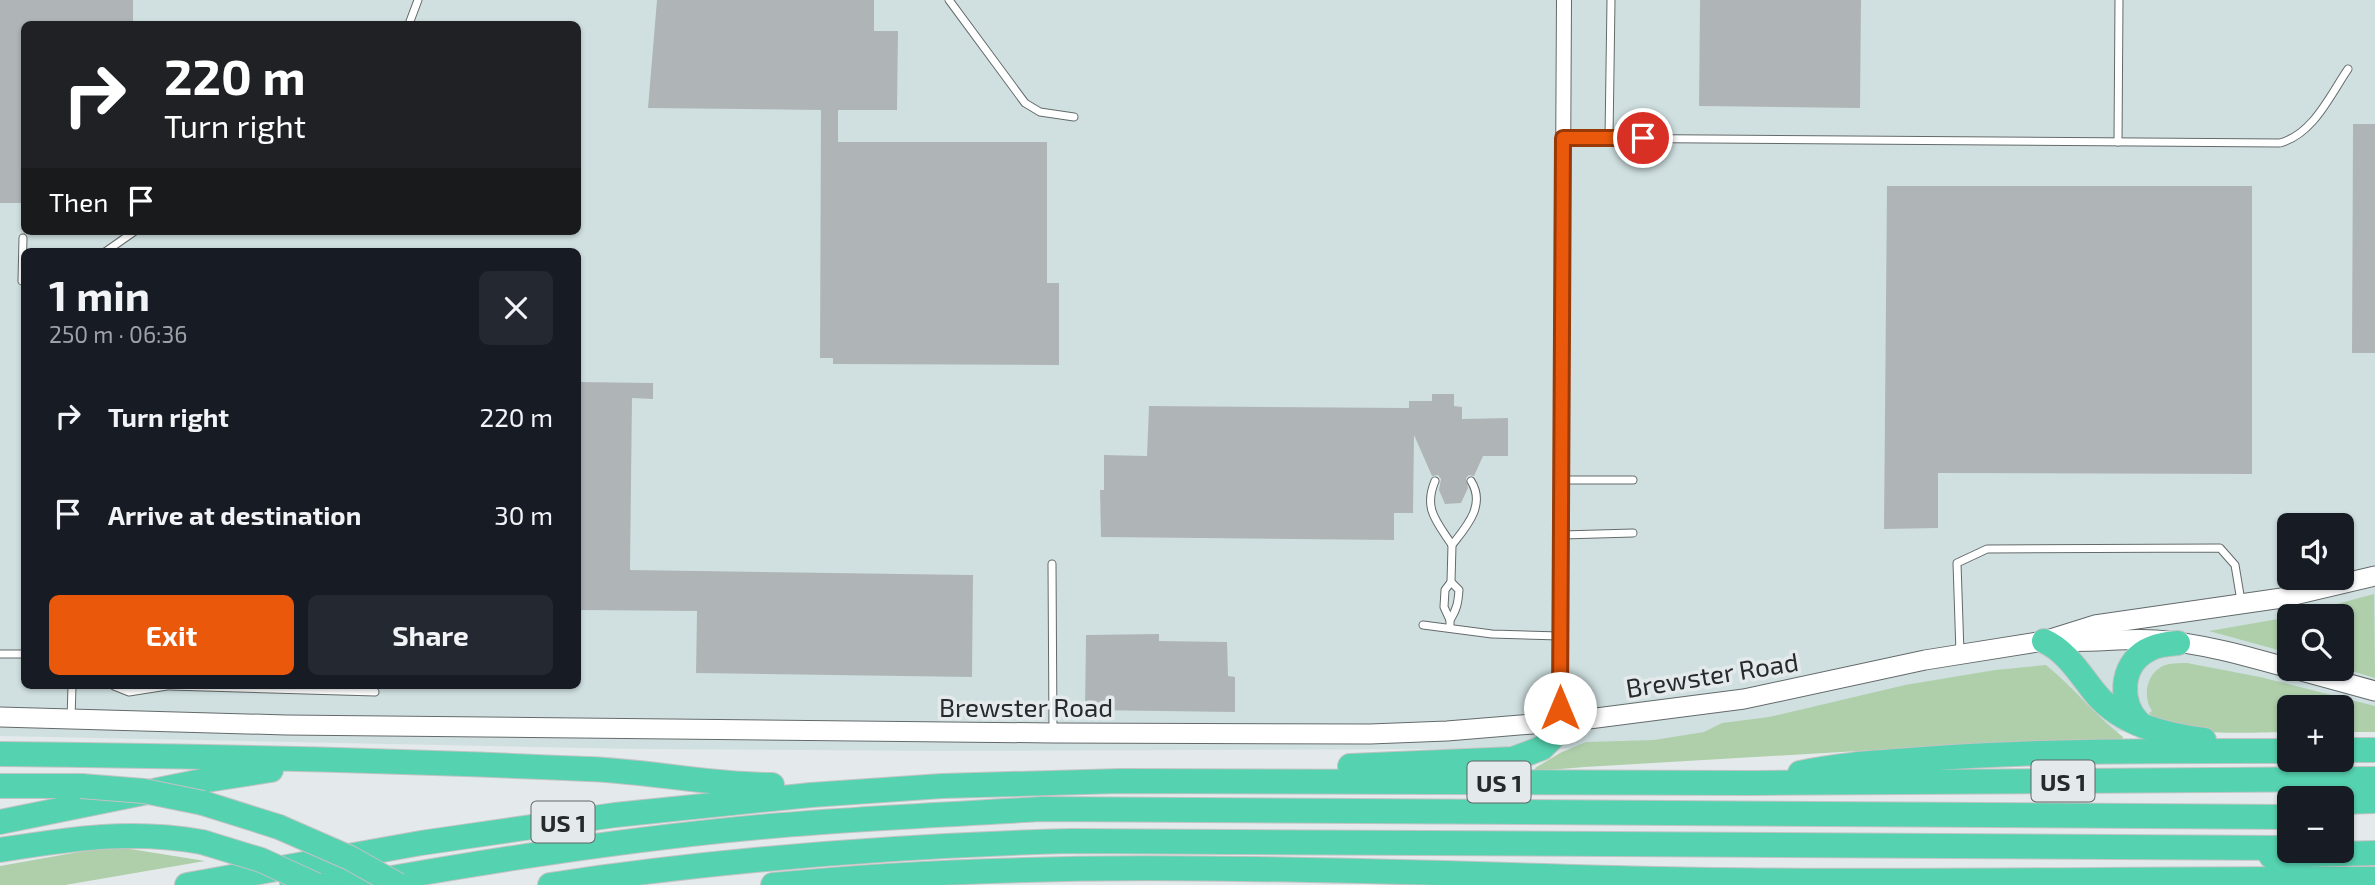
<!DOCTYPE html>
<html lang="en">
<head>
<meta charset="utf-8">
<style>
  :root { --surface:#171b24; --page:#242831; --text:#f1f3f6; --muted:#9ea1a6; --accent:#ea580c }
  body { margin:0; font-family:"Exo 2",sans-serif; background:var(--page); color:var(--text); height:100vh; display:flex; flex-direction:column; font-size:26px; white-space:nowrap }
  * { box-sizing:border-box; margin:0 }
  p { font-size:23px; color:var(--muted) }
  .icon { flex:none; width:38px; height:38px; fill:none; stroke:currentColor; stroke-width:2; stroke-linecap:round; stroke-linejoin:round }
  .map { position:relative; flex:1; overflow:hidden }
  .details { position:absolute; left:21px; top:248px; width:560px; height:441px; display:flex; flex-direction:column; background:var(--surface); border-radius:10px; box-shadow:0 2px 5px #0004 }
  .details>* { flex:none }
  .hud { position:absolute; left:21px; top:21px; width:560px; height:214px; border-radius:10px; box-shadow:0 2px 5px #0004; background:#202124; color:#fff; overflow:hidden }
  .controls { position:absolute; left:2277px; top:513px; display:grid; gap:14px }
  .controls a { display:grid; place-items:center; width:77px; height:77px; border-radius:10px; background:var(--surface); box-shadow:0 2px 5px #0004; font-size:35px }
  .pin { position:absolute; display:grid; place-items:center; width:60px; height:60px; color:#fff; margin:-30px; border:4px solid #fff; border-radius:50%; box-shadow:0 2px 7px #0007 }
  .me { position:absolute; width:77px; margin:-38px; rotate:0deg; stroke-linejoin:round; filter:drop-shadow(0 0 5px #0008) }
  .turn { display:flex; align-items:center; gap:24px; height:147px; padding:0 28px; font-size:32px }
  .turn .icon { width:91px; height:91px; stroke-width:2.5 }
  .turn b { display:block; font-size:49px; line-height:60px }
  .then { display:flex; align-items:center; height:66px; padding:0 28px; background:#0003; gap:14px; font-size:26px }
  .round { display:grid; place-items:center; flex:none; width:74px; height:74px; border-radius:10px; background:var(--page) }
  .overview { display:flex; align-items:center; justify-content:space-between; height:119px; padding:0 28px }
  h1 { font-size:42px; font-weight:700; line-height:52px }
  .cta { display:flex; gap:14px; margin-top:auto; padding:14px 28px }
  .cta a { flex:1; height:80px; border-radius:10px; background:var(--accent); color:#fff; font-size:28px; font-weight:700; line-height:80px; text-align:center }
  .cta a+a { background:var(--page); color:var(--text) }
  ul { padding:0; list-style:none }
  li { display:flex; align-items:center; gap:21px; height:98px; padding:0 28px }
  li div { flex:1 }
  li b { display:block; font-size:26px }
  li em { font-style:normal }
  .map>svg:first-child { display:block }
</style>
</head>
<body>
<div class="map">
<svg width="2375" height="885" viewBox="0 0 2375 885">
  <rect width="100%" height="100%" fill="#e4eaeb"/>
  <path fill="#d0e0e1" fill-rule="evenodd" d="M0,0h2375v730l-33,-23h-53v24l-229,1 -297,16 -826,3 -303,-2 -634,-13zM24,24h554v207h-554zM24,252h554v434h-554zM2289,525h53v53h-53zM2289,616h53v52h-53z"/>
  <g fill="#afcfab">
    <polygon points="2374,594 2375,678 2341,668 2342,616 2292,616"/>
    <polygon points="2289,617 2289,653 2209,631"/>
    <path d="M2187,663l73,14 115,29v26h-33v-25h-53v25c-35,0 -114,7 -140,-19l3,-2c-11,-16 -4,-43 17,-47 5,-1 12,-1 18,-1z"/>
    <path d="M2046,665c28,23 49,50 77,72l-2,5 -127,1 -409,24 -49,4 -1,-3 25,-15 26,-11 68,-2 50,-8 18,-9 47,-6 136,-32 90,-15z"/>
    <polygon points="112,846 205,861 65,885 0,885 0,866"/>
  </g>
  <g fill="#afb5b7">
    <polygon points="0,0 133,0 133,24 24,24 24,203 0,203"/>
    <polygon points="657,0 874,0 874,31 898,31 897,110 838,110 838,142 1047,142 1047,283 1059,283 1059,365 833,364 833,358 820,358 821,110 648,108"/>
    <polygon points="1700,0 1861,0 1860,108 1699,106"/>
    <polygon points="2353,124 2375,124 2375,353 2352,353"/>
    <polygon points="1887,186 2252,186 2252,474 1938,473 1938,528 1884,529"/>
    <polygon points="578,382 653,383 653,399 632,398 630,570 973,575 972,677 696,673 697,611 578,610"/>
    <polygon points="1432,394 1454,394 1454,406 1462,407 1462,419 1508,418 1508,456 1483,456 1474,476 1469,475 1466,478 1468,488 1461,503 1445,504 1439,490 1441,479 1438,475 1432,476 1414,435 1413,513 1394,513 1394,540 1101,537 1100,490 1104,490 1104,455 1147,456 1149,406 1409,408 1409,401 1432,401"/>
    <polygon points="1159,634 1159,641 1227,642 1228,676 1235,677 1235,712 1085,710 1086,635"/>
  </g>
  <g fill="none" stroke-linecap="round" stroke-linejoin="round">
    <g stroke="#646a6a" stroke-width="9">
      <g id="lane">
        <polyline points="949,0 1025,103 1040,112 1074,117"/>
        <polyline points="409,24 418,0"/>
        <path d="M1563,138l717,5c33,-9 49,-46 68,-74"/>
        <polyline points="1609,138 1611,0"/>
        <polyline points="2118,142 2119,0"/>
        <polyline points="105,252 135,231"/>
        <polyline points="22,281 23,238"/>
        <polyline points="1562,480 1633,480"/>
        <path d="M1435,481c-12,28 2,41 17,64 15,-19 34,-40 19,-64"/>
        <polyline points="1562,535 1633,533"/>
        <polyline points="1052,564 1053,732"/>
        <path d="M1450,620c7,-11 8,-17 9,-30l-8,-8"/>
        <polyline points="1423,625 1492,634 1560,636"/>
        <polyline points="1450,628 1450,620 1444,607 1445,590 1451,582 1452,545"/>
        <polyline points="1960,653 1957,563 1987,549 2220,548 2235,565 2241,601"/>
        <polyline points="0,654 24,654"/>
        <polyline points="114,686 129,692 167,686"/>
        <polyline points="170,686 375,692"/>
        <polyline points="71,719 72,686"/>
      </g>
    </g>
    <g stroke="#646a6a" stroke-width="16">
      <polyline id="street" points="1560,723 1564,0"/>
    </g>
    <g stroke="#646a6a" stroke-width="21">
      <g id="secondary">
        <path d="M2059,641c32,2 65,-3 97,-1 45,3 90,16 133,28"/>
        <polyline points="2291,668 2375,691"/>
        <polyline points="0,717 286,725 1053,733 1370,734 1447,731 1581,720 1744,699 1925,660 2044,641 2095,625 2282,598 2375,576"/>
      </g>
    </g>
    <g stroke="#c3c3c3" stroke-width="26">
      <g id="highway">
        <path d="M2044,641c23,10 37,35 52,53 26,31 70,41 108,46"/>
        <path d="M2139,723c-20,-20 -19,-57 7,-72 10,-6 21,-7 32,-8"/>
        <polyline points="2342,750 2375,750"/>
        <path d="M0,754c196,2 392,6 587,15 62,2 123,16 185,16"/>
        <polyline points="1350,766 1513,759 1542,748 1554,736 1560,723"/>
        <path d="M1800,773c45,-10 91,-11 138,-15 116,-8 234,-7 351,-7"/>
        <polyline points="0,786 81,786"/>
        <polyline points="2342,802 2375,801"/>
        <polyline points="203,803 279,827"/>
        <polyline points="0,822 207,780 271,770"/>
        <path d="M0,850c70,-11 131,-21 202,-8"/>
        <polyline points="2271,856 2375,853"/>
        <polyline points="292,883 370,871"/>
        <polyline points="187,885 421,843 615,815 811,795 942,786 1121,781 1752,783 2375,779"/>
        <path d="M354,885c142,-26 285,-48 429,-60 86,-7 173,-11 259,-16l1247,8"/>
        <path d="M550,885c172,-26 347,-39 521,-44l1218,7"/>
        <path d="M773,885c295,-29 590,-13 885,-6 239,5 478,-1 717,0"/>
      </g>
    </g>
    <use href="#lane" stroke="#fff" stroke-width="7"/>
    <use href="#street" stroke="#fff" stroke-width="14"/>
    <use href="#secondary" stroke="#fff" stroke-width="19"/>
    <use href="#highway" stroke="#55d2af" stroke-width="24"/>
    <g stroke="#c3c3c3" stroke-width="26" stroke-linecap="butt">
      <g id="highway-bridge">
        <polyline points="81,786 144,791 203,803"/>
        <polyline points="279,827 350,858 398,885"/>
        <polyline points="202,842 261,860 316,885"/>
      </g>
    </g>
    <use href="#highway-bridge" stroke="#55d2af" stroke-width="24"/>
  </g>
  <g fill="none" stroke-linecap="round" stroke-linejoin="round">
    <g stroke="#983908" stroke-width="18">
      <polyline id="route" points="1560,708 1563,138 1643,138"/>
    </g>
    <use href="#route" stroke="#ea580c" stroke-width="12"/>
  </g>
  <g text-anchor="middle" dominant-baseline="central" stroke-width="7" stroke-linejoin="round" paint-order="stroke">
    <g fill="#e4eaeb" stroke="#606464" stroke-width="2">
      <rect x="2031.5" y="760.5" width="63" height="41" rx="5"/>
      <rect x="1467.5" y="761.5" width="63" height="41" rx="5"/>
      <rect x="531.5" y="801.5" width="63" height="41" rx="5"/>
    </g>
    <g font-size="24" font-weight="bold" fill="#272a2a">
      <text x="2063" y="781">US 1</text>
      <text x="1499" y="782">US 1</text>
      <text x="563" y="822">US 1</text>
    </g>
    <g font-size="26" fill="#272a2a" stroke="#e4eaeb">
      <text transform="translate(1712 674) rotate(-9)">Brewster Road</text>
      <text x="1026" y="706">Brewster Road</text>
    </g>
  </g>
</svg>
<div class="controls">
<a><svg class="icon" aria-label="sound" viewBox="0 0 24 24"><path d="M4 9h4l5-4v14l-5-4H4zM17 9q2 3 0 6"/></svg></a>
<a><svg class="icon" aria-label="search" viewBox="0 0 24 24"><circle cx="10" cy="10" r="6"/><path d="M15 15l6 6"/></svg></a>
<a>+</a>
<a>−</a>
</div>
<div class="pin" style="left:1643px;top:138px;background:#d93025"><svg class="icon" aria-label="arrive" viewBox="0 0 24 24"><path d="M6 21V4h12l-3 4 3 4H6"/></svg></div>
<svg class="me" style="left:1560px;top:708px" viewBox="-20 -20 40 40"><circle r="19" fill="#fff"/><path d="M0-13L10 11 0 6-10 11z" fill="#ea580c"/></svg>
<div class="hud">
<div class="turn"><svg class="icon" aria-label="right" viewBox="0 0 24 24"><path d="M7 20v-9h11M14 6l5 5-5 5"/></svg><div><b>220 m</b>Turn right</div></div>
<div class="then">Then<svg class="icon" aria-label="arrive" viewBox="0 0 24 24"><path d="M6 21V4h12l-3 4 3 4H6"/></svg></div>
</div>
<section class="details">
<div class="overview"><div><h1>1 min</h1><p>250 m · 06:36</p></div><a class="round"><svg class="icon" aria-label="close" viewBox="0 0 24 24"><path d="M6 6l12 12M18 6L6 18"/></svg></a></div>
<ul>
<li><svg class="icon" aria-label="right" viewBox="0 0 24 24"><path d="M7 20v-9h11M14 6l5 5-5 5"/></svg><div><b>Turn right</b></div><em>220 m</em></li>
<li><svg class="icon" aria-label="arrive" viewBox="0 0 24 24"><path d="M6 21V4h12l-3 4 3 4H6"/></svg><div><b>Arrive at destination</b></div><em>30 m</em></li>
</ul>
<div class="cta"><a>Exit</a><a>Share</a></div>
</section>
</div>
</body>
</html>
